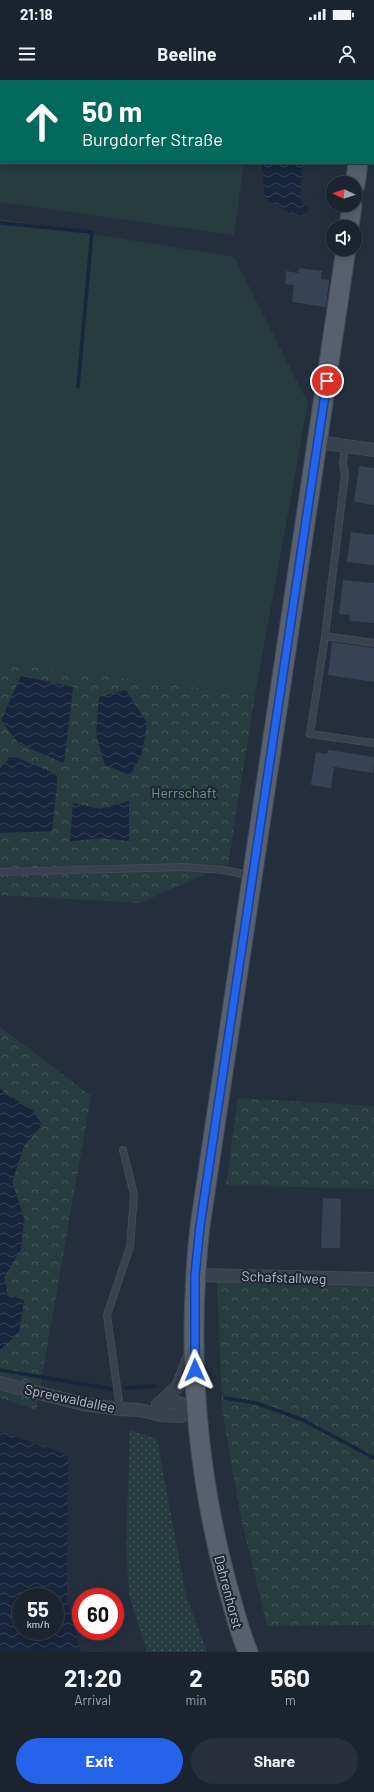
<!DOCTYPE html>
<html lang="en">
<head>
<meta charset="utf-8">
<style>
  :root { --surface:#1b232e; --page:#282f3a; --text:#f1f3f6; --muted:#a0a4aa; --line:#39404a; --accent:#2563eb }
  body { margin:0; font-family:Barlow,sans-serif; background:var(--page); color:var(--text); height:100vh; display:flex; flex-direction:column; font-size:15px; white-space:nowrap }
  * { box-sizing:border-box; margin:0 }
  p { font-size:13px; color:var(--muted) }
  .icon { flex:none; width:22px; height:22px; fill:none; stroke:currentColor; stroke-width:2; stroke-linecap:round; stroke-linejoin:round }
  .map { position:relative; height:1572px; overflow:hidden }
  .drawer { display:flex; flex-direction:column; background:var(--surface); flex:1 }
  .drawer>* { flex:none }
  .top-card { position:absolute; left:0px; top:0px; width:374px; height:84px; box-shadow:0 2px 10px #0003,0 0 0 1px var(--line); background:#00695c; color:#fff; overflow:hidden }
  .needle { width:26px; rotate:274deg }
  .tools { position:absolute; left:326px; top:96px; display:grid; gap:8px }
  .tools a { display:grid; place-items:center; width:36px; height:36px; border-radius:50%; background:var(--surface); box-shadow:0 2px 10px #0003,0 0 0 1px var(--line); font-size:20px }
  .speed { position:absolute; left:12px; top:1508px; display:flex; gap:8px; font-size:20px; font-weight:700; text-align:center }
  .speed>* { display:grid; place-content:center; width:52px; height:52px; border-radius:50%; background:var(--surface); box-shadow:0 2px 10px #0003,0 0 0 1px var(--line); line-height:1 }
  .speed small { font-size:10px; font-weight:400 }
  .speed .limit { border:6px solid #d22; background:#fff; color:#111 }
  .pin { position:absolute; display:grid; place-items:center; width:34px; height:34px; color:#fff; margin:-17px; border:2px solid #fff; border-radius:50%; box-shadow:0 1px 4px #0007 }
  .me { position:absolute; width:44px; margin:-22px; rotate:359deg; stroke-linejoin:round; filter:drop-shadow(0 0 3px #0008) }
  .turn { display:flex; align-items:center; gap:14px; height:84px; padding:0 16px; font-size:18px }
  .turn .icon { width:52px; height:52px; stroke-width:2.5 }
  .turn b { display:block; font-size:28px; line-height:34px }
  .eta { display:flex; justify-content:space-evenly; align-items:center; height:68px; text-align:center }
  .eta b { font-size:24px; font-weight:700; line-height:28px }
  .button { display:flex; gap:8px; margin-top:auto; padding:8px 16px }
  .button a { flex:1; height:46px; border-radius:24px; background:var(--accent); color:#fff; font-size:16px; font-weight:700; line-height:46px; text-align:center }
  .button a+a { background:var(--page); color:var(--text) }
  .status { display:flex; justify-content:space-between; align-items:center; height:28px; padding:0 20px; background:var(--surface); direction:ltr }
  .status svg { height:11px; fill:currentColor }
  header { display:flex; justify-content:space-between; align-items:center; height:52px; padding:0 16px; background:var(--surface); font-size:18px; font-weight:700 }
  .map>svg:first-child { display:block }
</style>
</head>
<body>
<div class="status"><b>21:18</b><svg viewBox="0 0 49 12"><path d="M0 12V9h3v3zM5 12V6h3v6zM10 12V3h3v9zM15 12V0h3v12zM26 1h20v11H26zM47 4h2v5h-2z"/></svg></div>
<header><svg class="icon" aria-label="menu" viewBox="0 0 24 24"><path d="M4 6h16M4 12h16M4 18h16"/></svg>Beeline<svg class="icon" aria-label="person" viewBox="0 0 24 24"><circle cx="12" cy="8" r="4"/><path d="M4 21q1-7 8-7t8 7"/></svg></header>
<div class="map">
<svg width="374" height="1572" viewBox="0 0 374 1572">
  <defs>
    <pattern id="forest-crowns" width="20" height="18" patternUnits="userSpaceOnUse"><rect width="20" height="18" fill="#263c3f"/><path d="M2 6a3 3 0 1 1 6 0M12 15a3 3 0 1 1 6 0" fill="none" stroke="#435659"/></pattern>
    <pattern id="park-dots" width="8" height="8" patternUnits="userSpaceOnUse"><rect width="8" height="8" fill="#263c3f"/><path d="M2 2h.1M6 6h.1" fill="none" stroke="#435659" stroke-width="1.8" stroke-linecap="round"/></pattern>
    <pattern id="water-waves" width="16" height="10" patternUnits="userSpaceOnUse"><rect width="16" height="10" fill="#17263c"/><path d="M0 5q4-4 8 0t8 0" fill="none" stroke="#364457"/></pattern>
  </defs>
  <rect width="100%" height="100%" fill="#242f3e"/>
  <g fill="#263c3f">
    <polygon points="101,0 355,0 101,1"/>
    <polygon points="0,27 1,83 244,83 234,155 0,122"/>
    <polygon points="0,139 234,177 308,323 255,615 0,583"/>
  </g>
  <g fill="url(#forest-crowns)" fill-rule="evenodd">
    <polygon points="0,0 101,0 1,1 1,27"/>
    <path d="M0,583l255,32 -27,169 -88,39 -140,-8v-62l52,-3 -41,-75 -11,14zM73,723l27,6 28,32 -24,-3 -34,3z"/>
    <polygon points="0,947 91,1016 36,1330 0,1318 0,1270 19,1252 24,1220 8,1215 4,1197 21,1169 24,1139 12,1102 24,1066 42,1045 32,1030 0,1009"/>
    <polygon points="238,1018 374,1026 374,1109 226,1105"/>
    <polygon points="217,1201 374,1205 374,1545 267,1546 241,1438 222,1330"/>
  </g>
  <polygon fill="url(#park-dots)" points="130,1350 157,1359 186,1516 207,1572 147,1572 129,1515 126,1467"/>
  <g fill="url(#water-waves)" fill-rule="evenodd">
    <polygon points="262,83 303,83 300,118 307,127 308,132 303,136 292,134 264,118"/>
    <polygon points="21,596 73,607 64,683 19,664 1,640"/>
    <polygon points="126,610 147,643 142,673 130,695 105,685 96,655 99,617"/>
    <polygon points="11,675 58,695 52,751 0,753 0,689"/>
    <polygon points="129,721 129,761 104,758 70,761 73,723 100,729"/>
    <polygon points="0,1009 32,1030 42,1045 24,1066 12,1102 24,1139 21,1169 4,1198 8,1215 24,1220 19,1252 0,1270"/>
    <path d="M0,1351l68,24 -1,148 14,49h-81zM21,1517h34v34h-34z"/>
  </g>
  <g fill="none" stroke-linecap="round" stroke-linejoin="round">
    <g stroke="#17263c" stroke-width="3.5">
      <polyline points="0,143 92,152 78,307"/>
      <polyline points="0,1290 112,1309"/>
      <polyline points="125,1308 155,1306"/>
      <polyline points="225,1318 256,1323 303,1340 374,1378"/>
    </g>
  </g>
  <g fill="#364354">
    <polygon points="299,188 322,191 321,199 329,200 326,227 292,222 294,205 285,204 286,191 298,193"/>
    <polygon points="359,386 374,388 374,425 354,422"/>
    <polygon points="351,452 374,455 374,485 347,482"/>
    <polygon points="343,500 374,503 374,543 349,541 350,535 339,534"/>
    <polygon points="332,562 374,568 374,602 328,595"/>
    <polygon points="328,670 374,677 373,693 334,687 331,708 311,705 316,672 327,674"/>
    <polygon points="323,1118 341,1119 340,1168 321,1168"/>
  </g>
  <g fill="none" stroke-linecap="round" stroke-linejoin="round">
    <g stroke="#414a57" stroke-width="8">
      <g id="service">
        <polyline points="345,366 343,383 345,395 325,556 374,563"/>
        <polyline points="325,556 310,654 374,663"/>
        <polyline points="0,792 184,787 222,790 250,795"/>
        <polyline points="120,1329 107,1235 130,1167 134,1115 123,1070"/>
      </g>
    </g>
    <g stroke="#414a57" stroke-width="14">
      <g id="minor">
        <polyline points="318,362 374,370"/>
        <polyline points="195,1195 374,1199"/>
        <polyline points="0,1303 83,1324 120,1329 140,1330 161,1335 180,1336 196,1329"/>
        <polyline points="158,1324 175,1322 196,1329"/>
        <polyline points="159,1324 178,1306 191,1274"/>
      </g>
    </g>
    <g stroke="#414a57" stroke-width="21">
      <g id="primary">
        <polyline points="368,1 368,0"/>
        <polyline points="355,105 358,83"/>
        <polyline points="349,147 352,125"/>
        <path d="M248,1572c-10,-24 -16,-50 -23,-75 -30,-115 -38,-233 -25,-351l146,-977"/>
      </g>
    </g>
    <use href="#service" stroke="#38414e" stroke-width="6"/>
    <use href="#minor" stroke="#38414e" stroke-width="12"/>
    <use href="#primary" stroke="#56606e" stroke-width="19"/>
  </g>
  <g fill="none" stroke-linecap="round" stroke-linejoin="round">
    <g stroke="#184099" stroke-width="10">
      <polyline id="route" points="195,1290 195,1195 200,1146 327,301"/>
    </g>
    <use href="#route" stroke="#2563eb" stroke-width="7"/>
  </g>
  <g text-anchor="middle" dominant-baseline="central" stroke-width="4" stroke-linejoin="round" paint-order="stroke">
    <g font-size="14" fill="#6b9a76" stroke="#1d2633">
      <text x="184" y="712">Herrschaft</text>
    </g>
    <g font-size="14" fill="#b4bcc9" stroke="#1d2633">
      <text transform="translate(284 1197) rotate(2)">Schafstallweg</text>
      <text transform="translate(70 1318) rotate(12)">Spreewaldallee</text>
      <text transform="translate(229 1512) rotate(75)">Dahrenhorst</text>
    </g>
  </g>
</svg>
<div class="tools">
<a><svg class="needle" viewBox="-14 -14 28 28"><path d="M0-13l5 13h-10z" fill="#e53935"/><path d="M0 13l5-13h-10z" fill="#a0a4aa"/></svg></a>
<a><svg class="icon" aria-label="sound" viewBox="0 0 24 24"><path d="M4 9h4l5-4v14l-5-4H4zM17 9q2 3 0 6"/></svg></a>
</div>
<div class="speed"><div>55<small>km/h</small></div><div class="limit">60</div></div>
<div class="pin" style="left:327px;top:301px;background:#d93025"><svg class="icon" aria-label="arrive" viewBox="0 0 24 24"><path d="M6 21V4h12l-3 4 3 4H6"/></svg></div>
<svg class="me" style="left:195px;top:1290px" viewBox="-20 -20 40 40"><path d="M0-17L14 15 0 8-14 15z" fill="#2563eb" stroke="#fff" stroke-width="4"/></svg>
<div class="top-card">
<div class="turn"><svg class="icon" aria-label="ahead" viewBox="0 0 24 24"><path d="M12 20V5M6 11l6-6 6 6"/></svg><div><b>50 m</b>Burgdorfer Straße</div></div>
</div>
</div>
<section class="drawer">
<div class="eta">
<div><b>21:20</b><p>Arrival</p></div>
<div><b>2</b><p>min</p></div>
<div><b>560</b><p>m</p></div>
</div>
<div class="button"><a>Exit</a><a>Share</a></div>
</section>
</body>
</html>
